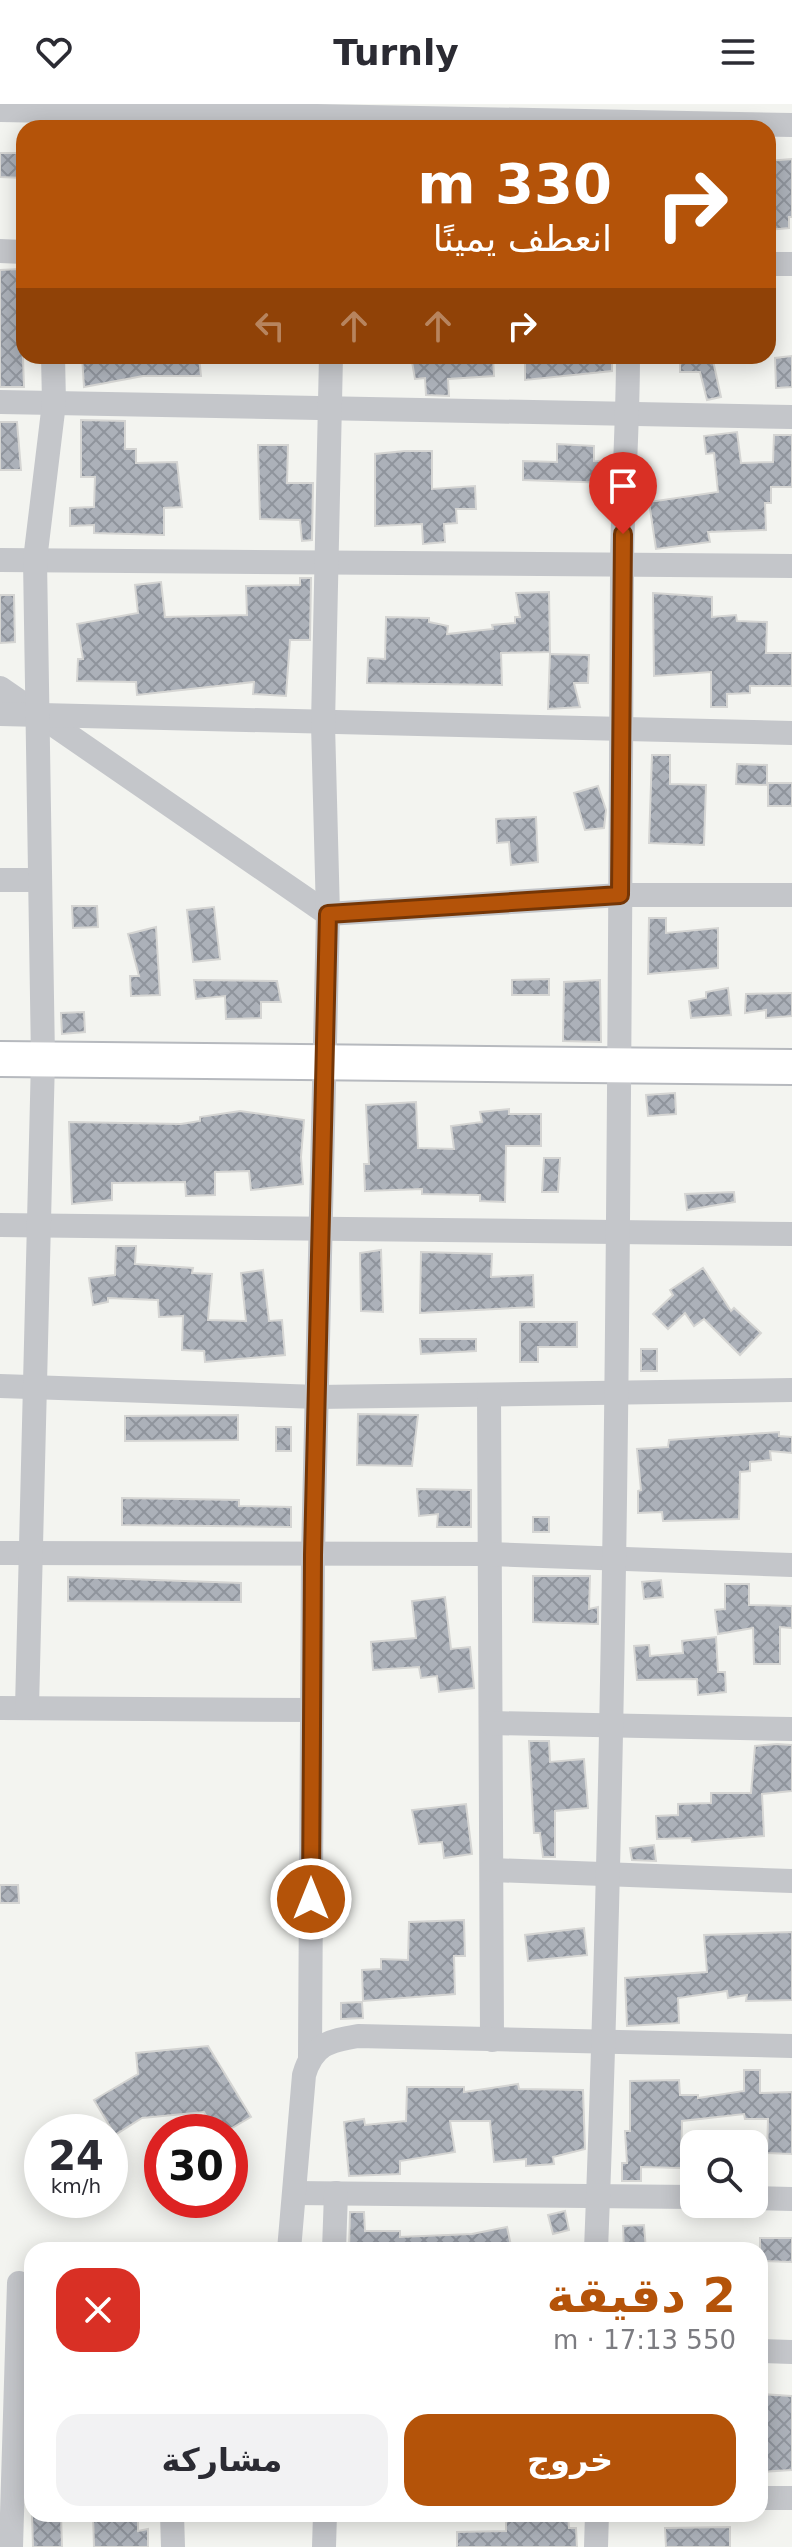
<!DOCTYPE html>
<html lang="ar">
<head>
<meta charset="utf-8">
<style>
  :root { --surface:#fff; --page:#f2f2f3; --text:#2b2b33; --muted:#7c7c81; --accent:#b45309 }
  body { margin:0; font-family:"DejaVu Sans",Cairo,sans-serif; background:var(--page); color:var(--text); direction:rtl; height:100vh; display:flex; flex-direction:column; font-size:30px; white-space:nowrap }
  * { box-sizing:border-box; margin:0 }
  p { font-size:26px; color:var(--muted) }
  .icon { flex:none; width:44px; height:44px; fill:none; stroke:currentColor; stroke-width:2; stroke-linecap:round; stroke-linejoin:round }
  .map { position:relative; flex:1; overflow:hidden; direction:ltr }
  .details { position:absolute; left:24px; top:2138px; width:744px; height:280px; display:flex; flex-direction:column; background:var(--surface); border-radius:24px; box-shadow:0 4px 20px #0003; direction:rtl }
  .details>* { flex:none }
  .guide { position:absolute; left:16px; top:16px; width:760px; height:244px; border-radius:24px; box-shadow:0 4px 20px #0003; direction:rtl; background:#b45309; color:#fff; overflow:hidden }
  .fabs { position:absolute; left:680px; top:2026px; display:grid; gap:16px }
  .fabs a { display:grid; place-items:center; width:88px; height:88px; border-radius:16px; background:var(--surface); box-shadow:0 4px 20px #0003; font-size:40px }
  .speed { position:absolute; left:24px; top:2010px; display:flex; gap:16px; font-size:40px; font-weight:700; text-align:center }
  .speed>* { display:grid; place-content:center; width:104px; height:104px; border-radius:50%; background:var(--surface); box-shadow:0 4px 20px #0003; line-height:1 }
  .speed small { font-size:20px; font-weight:400 }
  .speed .limit { border:12px solid #d22; background:#fff; color:#111 }
  .pin { position:absolute; display:grid; place-items:center; width:68px; height:68px; color:#fff; margin:-82px -34px; border-radius:50% 50% 50% 0; rotate:-45deg; box-shadow:0 0 8px #0007 }
  .pin .icon { rotate:45deg }
  .me { position:absolute; width:88px; margin:-44px; rotate:0deg; stroke-linejoin:round; filter:drop-shadow(0 0 6px #0008) }
  .turn { display:flex; align-items:center; gap:28px; height:168px; padding:0 32px; font-size:36px }
  .turn .icon { width:104px; height:104px; stroke-width:2.5 }
  .turn b { display:block; font-size:56px; line-height:68px }
  .lanes { display:flex; align-items:center; height:76px; padding:0 32px; background:#0003; justify-content:center; gap:40px; direction:ltr }
  .lanes .off { opacity:.35 }
  .round { display:grid; place-items:center; flex:none; width:84px; height:84px; border-radius:24px; background:var(--page) }
  .overview { display:flex; align-items:center; justify-content:space-between; height:136px; padding:0 32px }
  h1 { font-size:48px; font-weight:800; line-height:60px; color:var(--accent) }
  .action { display:flex; gap:16px; margin-top:auto; padding:16px 32px }
  .action a { flex:1; height:92px; border-radius:24px; background:var(--accent); color:#fff; font-size:32px; font-weight:800; line-height:92px; text-align:center }
  .action a+a { background:var(--page); color:var(--text) }
  header { display:flex; justify-content:space-between; align-items:center; height:104px; padding:0 32px; background:var(--surface); font-size:36px; font-weight:800 }
  .map>svg:first-child { display:block }
</style>
</head>
<body>
<header><svg class="icon" aria-label="menu" viewBox="0 0 24 24"><path d="M4 6h16M4 12h16M4 18h16"/></svg>Turnly<svg class="icon" aria-label="heart" viewBox="0 0 24 24"><path d="M12 20l-8-8c-3-5 5-10 8-4 3-6 11-1 8 4z"/></svg></header>
<div class="map">
<svg width="792" height="2443" viewBox="0 0 792 2443">
  <defs>
    <pattern id="building-cross-hatch" width="8" height="8" patternUnits="userSpaceOnUse" patternTransform="scale(2)"><rect width="8" height="8" fill="#acb1b9"/><path d="M0 0l8 8M0 8l8-8" fill="none" stroke="#8f949c"/></pattern>
  </defs>
  <rect width="100%" height="100%" fill="#f3f4f0"/>
  <g fill="url(#building-cross-hatch)" stroke="#d5d5d3" stroke-width="2">
    <polygon points="0,49 24,49 24,74 0,73"/>
    <polygon points="792,55 792,113 789,113 789,124 768,126 768,57"/>
    <polygon points="20,165 24,283 0,283 0,166"/>
    <polygon points="82,252 199,252 201,272 143,272 84,283"/>
    <polygon points="411,252 493,252 494,272 448,275 449,292 426,291 425,274 415,275"/>
    <polygon points="525,252 612,252 612,267 525,276"/>
    <polygon points="680,252 712,252 721,293 707,296 700,268 680,268"/>
    <polygon points="792,252 792,283 776,284 775,254"/>
    <polygon points="81,316 125,317 125,345 136,345 136,359 177,358 182,403 164,404 164,431 94,429 94,421 70,422 70,404 94,403 95,373 81,373"/>
    <polygon points="0,318 17,318 21,366 0,366"/>
    <polygon points="737,328 741,359 773,358 774,331 792,331 792,383 771,383 771,399 765,399 766,426 708,428 710,438 656,445 649,398 718,388 714,349 706,350 704,332"/>
    <polygon points="557,340 594,342 594,357 610,358 609,379 523,376 523,357 557,358"/>
    <polygon points="258,341 288,341 287,379 313,379 312,436 302,437 300,416 260,415"/>
    <polygon points="405,347 432,347 432,385 475,382 476,405 456,405 457,419 444,420 445,438 423,440 422,420 375,422 375,350"/>
    <polygon points="300,474 311,474 310,536 290,536 286,592 253,590 254,578 137,591 136,578 77,577 78,555 83,555 77,520 138,509 135,481 161,478 165,513 247,511 246,482 300,481"/>
    <polygon points="549,488 550,548 501,549 502,581 367,579 368,554 385,555 386,513 429,514 429,518 448,522 447,530 493,525 492,521 515,519 515,513 520,513 516,489"/>
    <polygon points="653,489 712,493 712,513 736,511 737,517 767,518 766,549 792,549 792,582 750,582 750,589 727,590 727,603 711,603 711,568 654,572"/>
    <polygon points="0,491 14,491 15,538 0,539"/>
    <polygon points="550,550 589,551 588,579 574,579 580,603 548,605"/>
    <polygon points="652,651 670,651 670,680 706,681 704,741 649,739"/>
    <polygon points="737,660 767,661 767,681 736,680"/>
    <rect x="768" y="679" width="24" height="23"/>
    <polygon points="598,682 606,706 604,724 585,726 574,689"/>
    <polygon points="536,713 538,758 511,761 509,738 497,739 496,715"/>
    <polygon points="72,802 97,802 98,823 73,824"/>
    <polygon points="214,803 220,855 193,858 187,806"/>
    <polygon points="649,814 666,814 666,829 718,824 718,864 648,870"/>
    <polygon points="156,823 160,891 131,892 130,872 139,872 128,830"/>
    <polygon points="549,875 549,891 512,891 512,876"/>
    <polygon points="194,876 277,877 281,898 261,898 261,914 226,915 225,892 196,895"/>
    <polygon points="600,876 601,938 563,937 564,878"/>
    <polygon points="728,884 731,911 691,914 689,897 706,894 706,888"/>
    <polygon points="792,889 792,912 766,914 766,906 745,909 746,890"/>
    <polygon points="84,908 85,928 62,930 61,909"/>
    <polygon points="675,989 676,1010 648,1012 646,991"/>
    <polygon points="416,998 418,1044 454,1045 451,1022 482,1018 480,1008 509,1005 509,1010 541,1010 541,1042 506,1042 505,1098 480,1097 480,1091 422,1090 422,1085 365,1087 364,1060 369,1060 366,1001"/>
    <polygon points="240,1007 304,1016 301,1053 303,1080 251,1086 249,1067 215,1068 215,1091 186,1092 185,1078 112,1079 112,1096 72,1100 69,1018 181,1020 200,1017 200,1013"/>
    <polygon points="544,1054 560,1054 558,1088 542,1088"/>
    <polygon points="734,1088 735,1098 687,1106 685,1090"/>
    <polygon points="116,1142 136,1142 135,1160 193,1164 192,1169 212,1170 208,1216 246,1217 241,1169 263,1166 269,1217 282,1216 285,1251 205,1258 204,1247 182,1246 183,1212 159,1213 158,1196 108,1194 108,1198 93,1201 89,1174 115,1171"/>
    <polygon points="381,1146 383,1208 361,1207 360,1149"/>
    <polygon points="421,1148 492,1150 491,1173 533,1171 534,1203 420,1209"/>
    <polygon points="703,1164 731,1207 734,1204 761,1229 740,1251 704,1215 694,1222 685,1209 668,1225 653,1210 673,1191 670,1186"/>
    <polygon points="520,1218 577,1218 577,1243 538,1243 538,1258 520,1258"/>
    <polygon points="420,1235 476,1235 476,1247 421,1250"/>
    <rect x="641" y="1245" width="16" height="22"/>
    <polygon points="358,1310 418,1311 412,1362 357,1361"/>
    <polygon points="238,1311 238,1336 125,1337 125,1312"/>
    <rect x="276" y="1323" width="15" height="24"/>
    <polygon points="779,1328 779,1332 792,1333 792,1349 770,1347 771,1356 750,1358 750,1367 740,1368 739,1415 663,1417 662,1408 638,1409 638,1387 641,1386 637,1345 668,1343 669,1336"/>
    <polygon points="417,1385 471,1386 471,1423 437,1423 438,1410 419,1412"/>
    <polygon points="122,1394 239,1396 239,1402 291,1403 291,1423 122,1421"/>
    <rect x="533" y="1413" width="16" height="15"/>
    <polygon points="533,1472 590,1472 589,1505 598,1503 598,1520 533,1518"/>
    <polygon points="68,1473 241,1479 241,1498 68,1497"/>
    <polygon points="661,1476 663,1493 644,1495 642,1478"/>
    <polygon points="725,1480 749,1480 749,1501 792,1502 792,1524 780,1523 780,1560 754,1560 753,1524 718,1530 715,1506 725,1505"/>
    <polygon points="445,1493 451,1545 470,1543 474,1584 439,1588 437,1572 421,1574 419,1563 373,1566 371,1538 416,1534 412,1497"/>
    <polygon points="716,1533 718,1568 725,1568 726,1588 698,1591 697,1575 637,1576 634,1542 649,1541 650,1552 683,1549 682,1537"/>
    <polygon points="529,1637 549,1637 550,1658 584,1655 588,1704 555,1707 555,1753 543,1753 540,1729 534,1729"/>
    <polygon points="777,1640 792,1641 792,1687 762,1690 764,1732 692,1738 691,1734 657,1735 656,1712 678,1711 678,1700 711,1699 711,1689 751,1689 755,1642"/>
    <polygon points="466,1700 472,1750 444,1754 442,1738 419,1740 412,1706"/>
    <polygon points="654,1741 656,1757 632,1756 630,1744"/>
    <polygon points="0,1781 18,1781 19,1799 0,1799"/>
    <polygon points="464,1816 465,1852 454,1852 455,1890 363,1897 362,1866 381,1865 381,1855 408,1856 409,1818"/>
    <polygon points="584,1824 587,1851 528,1857 525,1831"/>
    <polygon points="792,1828 792,1896 746,1897 747,1891 728,1894 727,1887 678,1894 679,1919 627,1922 625,1874 707,1868 704,1831"/>
    <polygon points="362,1898 363,1914 341,1915 341,1899"/>
    <polygon points="208,1942 251,2013 225,2028 216,2028 204,2008 142,2014 115,2031 94,1996 138,1970 136,1949"/>
    <polygon points="744,1966 760,1966 760,1989 792,1988 792,2050 767,2049 768,2015 745,2015 744,2010 682,2017 681,2064 641,2063 641,2077 622,2077 622,2059 627,2059 625,2027 630,2027 630,1977 679,1976 680,1991 698,1991 698,1994 744,1987"/>
    <polygon points="518,1980 519,1985 583,1986 585,2045 553,2053 554,2060 526,2062 526,2055 494,2058 490,2017 450,2017 455,2048 400,2057 400,2070 349,2072 344,2018 364,2015 365,2021 406,2017 407,1983 464,1983 464,1988"/>
    <polygon points="565,2107 569,2126 553,2130 548,2111"/>
    <polygon points="350,2108 364,2108 365,2127 400,2127 400,2133 472,2130 507,2123 512,2146 349,2146"/>
    <polygon points="644,2121 646,2146 624,2146 623,2122"/>
    <polygon points="760,2134 792,2134 792,2158 760,2157"/>
    <polygon points="760,2290 792,2292 792,2366 760,2368"/>
    <polygon points="32,2410 61,2410 62,2443 33,2443"/>
    <polygon points="93,2410 138,2410 138,2427 148,2425 148,2443 94,2443"/>
    <polygon points="506,2410 568,2410 569,2424 576,2424 577,2443 457,2443 457,2428 506,2427"/>
    <polygon points="730,2423 730,2443 666,2443 665,2424"/>
  </g>
  <g fill="none" stroke-linecap="round" stroke-linejoin="round">
    <g stroke="#b6b9be" stroke-width="38">
      <polyline id="secondary" points="0,955 792,963"/>
    </g>
    <g stroke="#c4c6ca" stroke-width="24">
      <polyline points="0,6 792,21"/>
      <polyline points="0,147 24,148"/>
      <polyline points="768,160 792,160"/>
      <polyline points="0,298 792,313"/>
      <polyline points="0,456 792,462"/>
      <polyline points="0,584 328,810 620,791 792,791"/>
      <polyline points="0,610 792,629"/>
      <polyline points="0,776 39,776"/>
      <polyline points="0,1121 792,1130"/>
      <polyline points="0,1282 318,1293 792,1286"/>
      <polyline points="489,1291 492,1936"/>
      <polyline points="0,1449 490,1450 792,1461"/>
      <polyline points="0,1604 311,1606"/>
      <polyline points="27,1604 43,955 35,456 54,299 53,252"/>
      <polyline points="491,1619 792,1625"/>
      <polyline points="492,1766 792,1777"/>
      <polyline points="310,1952 313,1451 328,810 323,620 331,252"/>
      <polyline points="295,2089 694,2093"/>
      <polyline points="754,2094 792,2095"/>
      <path d="M289,2146l15,-175c9,-31 25,-34 54,-39l434,10"/>
      <polyline points="334,2146 336,2089"/>
      <path d="M596,2146c22,-558 23,-1117 26,-1675 0,-73 6,-146 6,-219"/>
      <polyline points="760,2247 792,2248"/>
      <polyline points="760,2394 792,2394"/>
      <polyline points="172,2410 173,2443"/>
      <polyline points="11,2443 19,2179"/>
      <polyline points="324,2443 325,2410"/>
      <polyline points="596,2443 597,2410"/>
    </g>
    <use href="#secondary" stroke="#fff" stroke-width="34"/>
  </g>
  <g fill="none" stroke-linecap="round" stroke-linejoin="round">
    <g stroke="#753606" stroke-width="20">
      <polyline id="route" points="311,1795 313,1451 328,810 620,791 623,430"/>
    </g>
    <use href="#route" stroke="#b45309" stroke-width="14"/>
  </g>
</svg>
<div class="fabs">
<a><svg class="icon" aria-label="search" viewBox="0 0 24 24"><circle cx="10" cy="10" r="6"/><path d="M15 15l6 6"/></svg></a>
</div>
<div class="speed"><div>24<small>km/h</small></div><div class="limit">30</div></div>
<div class="pin" style="left:623px;top:430px;background:#d93025"><svg class="icon" aria-label="arrive" viewBox="0 0 24 24"><path d="M6 21V4h12l-3 4 3 4H6"/></svg></div>
<svg class="me" style="left:311px;top:1795px" viewBox="-20 -20 40 40"><circle r="17" fill="#b45309" stroke="#fff" stroke-width="3"/><path d="M0-11L8 9 0 5-8 9z" fill="#fff"/></svg>
<div class="guide">
<div class="turn"><svg class="icon" aria-label="right" viewBox="0 0 24 24"><path d="M7 20v-9h11M14 6l5 5-5 5"/></svg><div><b>330 m</b>انعطف يمينًا</div></div>
<div class="lanes"><svg class="icon off" aria-label="left" viewBox="0 0 24 24"><path d="M17 20v-9H6M10 6l-5 5 5 5"/></svg><svg class="icon off" aria-label="ahead" viewBox="0 0 24 24"><path d="M12 20V5M6 11l6-6 6 6"/></svg><svg class="icon off" aria-label="ahead" viewBox="0 0 24 24"><path d="M12 20V5M6 11l6-6 6 6"/></svg><svg class="icon" aria-label="right" viewBox="0 0 24 24"><path d="M7 20v-9h11M14 6l5 5-5 5"/></svg></div>
</div>
<section class="details">
<div class="overview"><div><h1>2 دقيقة</h1><p>550 m · 17:13</p></div><a class="round" style="background:#d93025;color:#fff"><svg class="icon" aria-label="close" viewBox="0 0 24 24"><path d="M6 6l12 12M18 6L6 18"/></svg></a></div>
<div class="action"><a>خروج</a><a>مشاركة</a></div>
</section>
</div>
</body>
</html>
